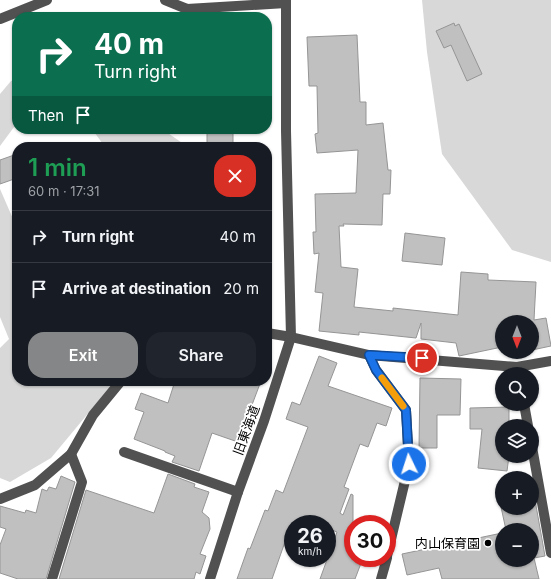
<!DOCTYPE html>
<html lang="en">
<head>
<meta charset="utf-8">
<style>
  :root { --surface:#171b24; --page:#20242c; --text:#f1f3f6; --muted:#9ea1a6; --line:#363941; --accent:#858687 }
  body { margin:0; font-family:Inter,"Noto Sans JP",sans-serif; background:var(--page); color:var(--text); height:100vh; display:flex; flex-direction:column; font-size:15px; white-space:nowrap }
  * { box-sizing:border-box; margin:0 }
  p { font-size:13px; color:var(--muted) }
  .icon { flex:none; width:22px; height:22px; fill:none; stroke:currentColor; stroke-width:2; stroke-linecap:round; stroke-linejoin:round }
  .map { position:relative; flex:1; overflow:hidden }
  .sheet { position:absolute; left:12px; top:142px; width:260px; height:244px; display:flex; flex-direction:column; background:var(--surface); border-radius:16px; box-shadow:0 1px 3px #0004 }
  .sheet>* { flex:none }
  .top-card { position:absolute; left:12px; top:12px; width:260px; height:122px; border-radius:16px; box-shadow:0 1px 3px #0004; background:#0b6e4f; color:#fff; overflow:hidden }
  .needle { width:26px; rotate:180deg }
  .tools { position:absolute; left:495px; top:315px; display:grid; gap:8px }
  .tools a { display:grid; place-items:center; width:44px; height:44px; border-radius:50%; background:var(--surface); box-shadow:0 1px 3px #0004; font-size:20px }
  .speed { position:absolute; left:284px; top:515px; display:flex; gap:8px; font-size:20px; font-weight:700; text-align:center }
  .speed>* { display:grid; place-content:center; width:52px; height:52px; border-radius:50%; background:var(--surface); box-shadow:0 1px 3px #0004; line-height:1 }
  .speed small { font-size:10px; font-weight:400 }
  .speed .limit { border:6px solid #d22; background:#fff; color:#111 }
  .pin { position:absolute; display:grid; place-items:center; width:34px; height:34px; color:#fff; margin:-17px; border:2px solid #fff; border-radius:50%; box-shadow:0 1px 4px #0007 }
  .me { position:absolute; width:44px; margin:-22px; rotate:356deg; stroke-linejoin:round; filter:drop-shadow(0 0 3px #0008) }
  .turn { display:flex; align-items:center; gap:14px; height:84px; padding:0 16px; font-size:18px }
  .turn .icon { width:52px; height:52px; stroke-width:2.5 }
  .turn b { display:block; font-size:28px; line-height:34px }
  .then { display:flex; align-items:center; height:38px; padding:0 16px; background:#0003; gap:8px; font-size:15px }
  .round { display:grid; place-items:center; flex:none; width:42px; height:42px; border-radius:16px; background:var(--page) }
  .summary { display:flex; align-items:center; justify-content:space-between; height:68px; padding:0 16px }
  h1 { font-size:24px; font-weight:600; line-height:30px; color:#1e9e55 }
  .cta { display:flex; gap:8px; margin-top:auto; padding:8px 16px }
  .cta a { flex:1; height:46px; border-radius:16px; background:var(--accent); color:#fff; font-size:16px; font-weight:600; line-height:46px; text-align:center }
  .cta a+a { background:var(--page); color:var(--text) }
  ul { padding:0; list-style:none }
  li { display:flex; align-items:center; gap:12px; height:52px; padding:0 16px; border-top:1px solid var(--line) }
  li div { flex:1 }
  li b { display:block; font-size:15px }
  li em { font-style:normal }
  .map>svg:first-child { display:block }
</style>
</head>
<body>
<div class="map">
<svg width="551" height="579" viewBox="0 0 551 579">
  <rect width="100%" height="100%" fill="#fff"/>
  <g fill="#d8d8d8">
    <polygon points="422,0 551,0 551,262 512,250 442,154 427,52"/>
    <polygon points="17,79 17,123 0,146 0,94 11,81"/>
    <polygon points="92,129 162,129 188,147 105,147"/>
    <polygon points="0,189 17,228 17,381 115,381 51,458 10,482 0,478 0,348 9,339 0,317"/>
  </g>
  <g fill="#c0c0c0" stroke="#959595">
    <polygon points="454,23 455,26 459,24 482,74 467,81 451,45 444,48 436,31"/>
    <polygon points="357,35 360,102 366,102 366,125 383,123 388,170 391,170 390,194 383,194 382,225 343,224 344,226 339,226 341,267 358,269 354,307 393,311 393,308 458,315 461,272 488,274 488,280 536,282 534,320 546,318 551,346 532,350 532,322 502,322 502,347 459,356 456,343 421,339 421,323 416,338 359,332 359,335 319,331 323,293 315,292 319,253 314,254 313,232 316,232 315,194 356,193 358,150 317,153 315,134 318,133 317,86 309,86 307,37"/>
    <rect x="207" y="129" width="26" height="18"/>
    <polygon points="17,154 17,178 0,184 0,160"/>
    <polygon points="405,233 445,238 442,265 402,261"/>
    <polygon points="319,356 337,363 328,386 392,408 386,426 377,423 368,447 360,444 344,487 349,489 340,513 343,515 351,494 353,495 353,558 363,558 355,579 320,579 337,532 327,528 327,524 293,524 293,542 286,539 272,579 237,579 248,548 250,549 265,510 268,511 276,490 283,493 308,427 286,419 292,402 300,405"/>
    <polygon points="420,378 461,379 460,415 437,415 437,448 419,448"/>
    <polygon points="175,381 261,381 238,442 212,433 199,471 172,462 175,456 165,452 165,451 134,439 144,412 135,409 141,393 168,403"/>
    <polygon points="509,407 509,426 502,426 502,456 509,456 507,471 478,468 482,429 470,429 470,408"/>
    <polygon points="168,474 195,484 194,487 209,492 202,512 209,518 210,529 200,554 206,556 200,574 196,572 194,579 59,579 86,490 154,513"/>
    <polygon points="61,476 75,482 46,579 18,579 0,573 0,545 6,529 0,527 0,506 25,513 26,510 36,513 42,489 47,491 49,487 56,489"/>
    <polygon points="535,500 545,556 534,558 539,579 442,579 439,568 407,575 402,554 502,533 502,560 532,560 532,530 506,530 501,507 532,508 532,501"/>
  </g>
  <g fill="none" stroke-linecap="round" stroke-linejoin="round">
    <g stroke="#515151" stroke-width="10">
      <polyline points="165,0 187,9 286,3"/>
      <polyline points="0,19 47,0"/>
      <polyline points="267,333 291,337 369,355 517,367 551,361"/>
      <polyline points="369,355 376,370 406,410 409,464 387,556"/>
      <polyline points="524,404 528,426"/>
      <polyline points="532,447 551,553"/>
      <polyline points="124,452 238,492"/>
      <polyline points="0,499 35,485 71,454 93,415 121,381"/>
      <polyline points="52,579 82,482 71,454"/>
      <polyline points="210,579 238,492 264,421 291,337 286,131 286,0"/>
      <polyline points="381,579 387,558"/>
    </g>
  </g>
  <g fill="none" stroke-linecap="round" stroke-linejoin="round">
    <g stroke="#114b97" stroke-width="10">
      <polyline id="route" points="409,464 406,410 376,370 369,355 422,358"/>
    </g>
    <use href="#route" stroke="#1a73e8" stroke-width="7"/>
    <polyline stroke="#f59e0b" stroke-width="7" points="382,378 403,406"/>
  </g>
  <circle fill="#000" stroke="#fff" stroke-width="1.5" cx="488" cy="543" r="4"/>
  <g text-anchor="middle" dominant-baseline="central" stroke-width="3.5" stroke-linejoin="round" paint-order="stroke">
    <g font-size="13" fill="#000" stroke="#fff">
      <text transform="translate(246 430) rotate(-70)">旧東海道</text>
    </g>
    <g font-size="13" fill="#000" stroke="#fff" text-anchor="end">
      <text x="480" y="543">内山保育園</text>
    </g>
  </g>
</svg>
<div class="tools">
<a><svg class="needle" viewBox="-14 -14 28 28"><path d="M0-13l5 13h-10z" fill="#e53935"/><path d="M0 13l5-13h-10z" fill="#9ea1a6"/></svg></a>
<a><svg class="icon" aria-label="search" viewBox="0 0 24 24"><circle cx="10" cy="10" r="6"/><path d="M15 15l6 6"/></svg></a>
<a><svg class="icon" aria-label="layers" viewBox="0 0 24 24"><path d="M12 4l9 5-9 5-9-5zM3 14l9 5 9-5"/></svg></a>
<a>+</a>
<a>−</a>
</div>
<div class="speed"><div>26<small>km/h</small></div><div class="limit">30</div></div>
<div class="pin" style="left:422px;top:358px;background:#d93025"><svg class="icon" aria-label="arrive" viewBox="0 0 24 24"><path d="M6 21V4h12l-3 4 3 4H6"/></svg></div>
<svg class="me" style="left:409px;top:464px" viewBox="-20 -20 40 40"><circle r="17" fill="#1a73e8" stroke="#fff" stroke-width="3"/><path d="M0-11L8 9 0 5-8 9z" fill="#fff"/></svg>
<div class="top-card">
<div class="turn"><svg class="icon" aria-label="right" viewBox="0 0 24 24"><path d="M7 20v-9h11M14 6l5 5-5 5"/></svg><div><b>40 m</b>Turn right</div></div>
<div class="then">Then<svg class="icon" aria-label="arrive" viewBox="0 0 24 24"><path d="M6 21V4h12l-3 4 3 4H6"/></svg></div>
</div>
<section class="sheet">
<div class="summary"><div><h1>1 min</h1><p>60 m · 17:31</p></div><a class="round" style="background:#d93025;color:#fff"><svg class="icon" aria-label="close" viewBox="0 0 24 24"><path d="M6 6l12 12M18 6L6 18"/></svg></a></div>
<ul>
<li><svg class="icon" aria-label="right" viewBox="0 0 24 24"><path d="M7 20v-9h11M14 6l5 5-5 5"/></svg><div><b>Turn right</b></div><em>40 m</em></li>
<li><svg class="icon" aria-label="arrive" viewBox="0 0 24 24"><path d="M6 21V4h12l-3 4 3 4H6"/></svg><div><b>Arrive at destination</b></div><em>20 m</em></li>
</ul>
<div class="cta"><a>Exit</a><a>Share</a></div>
</section>
</div>
</body>
</html>
